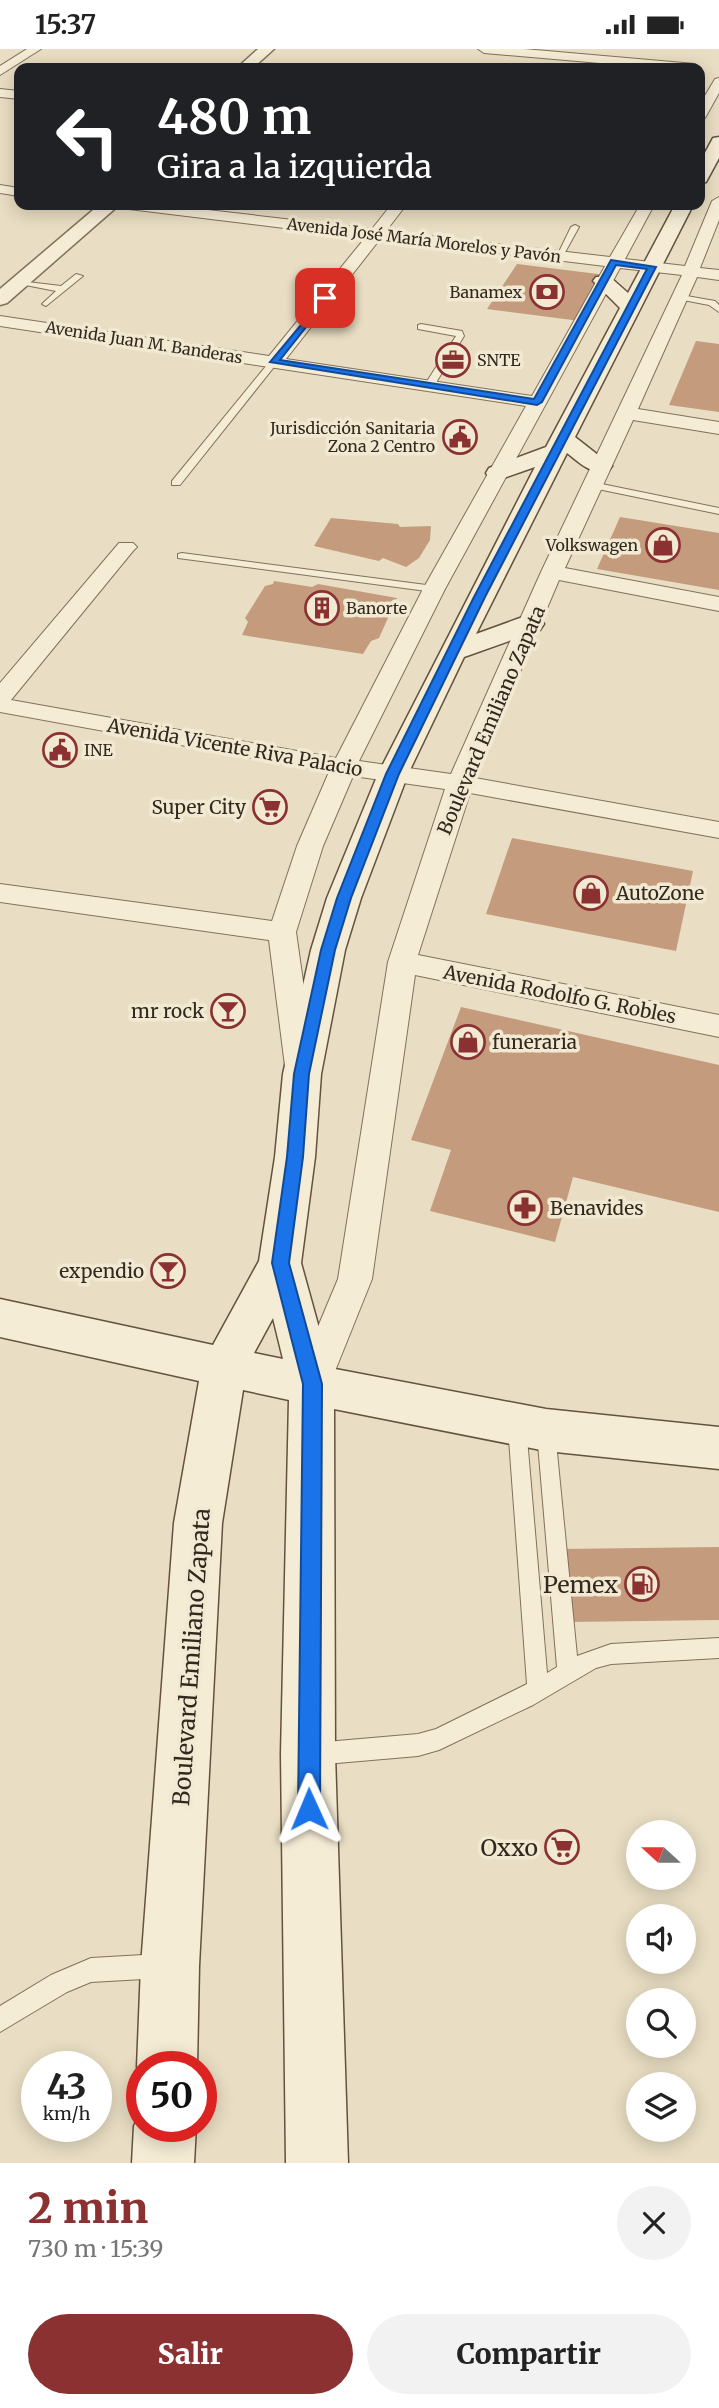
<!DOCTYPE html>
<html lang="es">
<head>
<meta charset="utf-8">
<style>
  :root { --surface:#fff; --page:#f2f2f2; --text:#222; --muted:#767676; --accent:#8b3131 }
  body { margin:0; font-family:Merriweather,serif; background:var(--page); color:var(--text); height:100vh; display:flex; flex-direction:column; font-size:26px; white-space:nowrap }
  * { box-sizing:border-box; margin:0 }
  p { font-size:23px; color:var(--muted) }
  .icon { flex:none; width:38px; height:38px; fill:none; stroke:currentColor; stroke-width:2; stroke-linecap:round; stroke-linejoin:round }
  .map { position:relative; height:2114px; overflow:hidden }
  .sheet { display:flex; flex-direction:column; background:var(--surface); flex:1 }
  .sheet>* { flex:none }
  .hud { position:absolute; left:14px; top:14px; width:691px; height:147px; border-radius:14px; box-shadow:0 4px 18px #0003; background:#202124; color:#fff; overflow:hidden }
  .needle { width:46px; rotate:291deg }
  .tools { position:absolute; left:626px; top:1771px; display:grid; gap:14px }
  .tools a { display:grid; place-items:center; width:70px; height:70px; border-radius:50%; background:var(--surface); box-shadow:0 4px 18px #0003; font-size:35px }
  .speed { position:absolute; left:21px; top:2002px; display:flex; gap:14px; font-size:35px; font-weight:700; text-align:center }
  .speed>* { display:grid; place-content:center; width:91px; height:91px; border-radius:50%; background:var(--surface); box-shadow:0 4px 18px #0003; line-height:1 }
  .speed small { font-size:18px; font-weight:400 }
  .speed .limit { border:10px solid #d22; background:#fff; color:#111 }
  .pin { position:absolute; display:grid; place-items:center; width:60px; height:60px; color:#fff; margin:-30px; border-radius:14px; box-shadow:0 4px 10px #0006 }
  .me { position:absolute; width:77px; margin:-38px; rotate:359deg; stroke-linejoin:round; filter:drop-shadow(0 0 5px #0008) }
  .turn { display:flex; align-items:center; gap:24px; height:147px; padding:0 28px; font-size:32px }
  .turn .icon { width:91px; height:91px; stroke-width:2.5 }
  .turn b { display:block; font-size:49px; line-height:60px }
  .round { display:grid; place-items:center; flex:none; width:74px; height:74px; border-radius:37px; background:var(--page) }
  .head { display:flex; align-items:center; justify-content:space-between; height:119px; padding:0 28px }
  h1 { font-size:42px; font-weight:800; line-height:52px; color:var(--accent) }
  .action { display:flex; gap:14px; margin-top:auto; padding:14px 28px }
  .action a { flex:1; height:80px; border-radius:42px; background:var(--accent); color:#fff; font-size:28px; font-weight:800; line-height:80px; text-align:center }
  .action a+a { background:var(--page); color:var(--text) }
  .status { display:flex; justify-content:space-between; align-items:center; height:49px; padding:0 35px; background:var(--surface); direction:ltr }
  .status svg { height:19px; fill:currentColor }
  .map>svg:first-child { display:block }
</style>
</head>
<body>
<div class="status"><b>15:37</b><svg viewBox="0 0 49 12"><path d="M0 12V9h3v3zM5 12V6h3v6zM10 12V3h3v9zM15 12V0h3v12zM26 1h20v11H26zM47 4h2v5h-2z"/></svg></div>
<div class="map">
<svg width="719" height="2114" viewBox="0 0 719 2114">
  <rect width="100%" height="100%" fill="#e9dec3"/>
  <g fill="#c49b7c">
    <polygon points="517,215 606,226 580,272 487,260"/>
    <polygon points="696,292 719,295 719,363 669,356"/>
    <polygon points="620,468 719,484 719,541 597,520"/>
    <polygon points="331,469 398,475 400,478 431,477 430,491 419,509 406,518 383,509 379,512 314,497"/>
    <polygon points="274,532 312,538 318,535 397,549 379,589 371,592 363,605 242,586 248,573 245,569 265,537 273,535"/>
    <polygon points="512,789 693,822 676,902 486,865"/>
    <polygon points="461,958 719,1016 719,1163 573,1128 555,1193 430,1162 451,1101 411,1091"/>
    <polygon points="719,1498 719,1571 569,1573 561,1500"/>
  </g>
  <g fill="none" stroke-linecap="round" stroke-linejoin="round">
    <g stroke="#82705b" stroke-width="2">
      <g id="service">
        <polygon points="575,176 579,178 563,207 556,209 571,178"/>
        <polygon points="76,225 83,227 46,257 42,255 56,242 15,234 19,232 61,237"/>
        <polygon points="681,246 715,252 719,256 719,263 709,256 678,250 678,246"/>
        <polygon points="421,275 462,282 464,287 434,337 429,340 424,337 456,287 418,280 418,276"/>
        <polygon points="271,311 278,313 180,436 172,436 172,432"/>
        <polygon points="592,433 719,459 719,465 588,438 587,436"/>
        <polygon points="182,504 434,537 439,540 434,543 178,509 178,505"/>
        <polygon points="517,1368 524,1371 526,1377 547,1624 557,1618 537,1383 539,1377 546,1374 553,1377 555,1383 577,1607 611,1595 719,1589 719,1609 611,1615 596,1619 533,1656 439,1701 418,1707 314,1716 306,1713 303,1705 306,1697 314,1694 418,1685 436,1680 527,1635 508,1377 510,1371"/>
        <polygon points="161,1905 169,1909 173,1917 169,1925 161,1929 91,1933 67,1943 0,1983 0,1957 51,1926 91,1909"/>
      </g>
    </g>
    <g stroke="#82705b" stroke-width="2">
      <g id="minor">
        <polygon points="27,0 41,0 0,26 0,17"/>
        <polygon points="478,0 524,0 695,15 701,19 657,19 484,4"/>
        <polygon points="719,29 719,44 705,69 700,70 700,55 715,30"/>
        <polygon points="0,40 19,42 19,50 0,48"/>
        <polygon points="0,136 19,139 19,147 0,144"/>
        <path d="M719,148v23l-19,48 19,2v10l-22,-3 -59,132 81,13v12l-86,-14 -68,148 154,29v14l-160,-31 -84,198 244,44v16l-249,-45 -52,162 301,60v22l-304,-62 -43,304 -47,117 -13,4 -13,-4 -5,-12 44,-105 50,-317 57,-173 -92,-13 -30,70 -27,86 19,134 -4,8 -11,4 -11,-4 -4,-8 -16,-126 -269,-38v-18l272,37 25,-75 32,-74 -329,-60v-29l119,-140h14l4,4 -4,4 -122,149 325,58 87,-169 103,-183 -526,-80v-10l269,40 96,-118 -236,-29 -7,-4h42l208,24 19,-24h15l-20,26 224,26 30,-52h14l-29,54 60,7 27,-65zM380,190l225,27 -73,130 -246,-37zM620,219l62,7 -141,297 -90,202 -92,-13 86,-172z"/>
      </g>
    </g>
    <g stroke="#82705b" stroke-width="3">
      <g id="tertiary">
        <polygon points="258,0 274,0 253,19 237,19"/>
        <polygon points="99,156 119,156 7,254 0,256 0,240"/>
      </g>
    </g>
    <g stroke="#64513f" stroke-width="3">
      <g id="secondary">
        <polygon points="719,88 719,109 706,133 700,134 700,113 713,89"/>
        <path d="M675,156h18l-118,232 37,29 -4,5c-17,4 -28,-8 -41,-18l-91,181 44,-16 10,-2 10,2 4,6 -4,6 -76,27 -56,117 -47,124 -16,52 -24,124 -6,83 -14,106 29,105 216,41 173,18v42l-173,-18 -212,-42 1,345 13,409h-62l-5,-409 8,-354 -46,-10 -21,133 -23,443 -2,101h-55v12l-5,-12 4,-101 33,-443 25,-142 -199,-44v-38l213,46 46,-84 16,-104 8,-83 28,-124 16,-52 51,-124 157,-307 -37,13 -9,-2 -3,-5 3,-5 57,-21 74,-139 -27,-27 3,-4h14l18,16zM273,1269l10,41 -29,-6z"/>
        <polygon points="142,2059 142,2077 196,2077 194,2114 132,2114 134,2077"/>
      </g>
    </g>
    <use href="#service" fill="#f5ecd5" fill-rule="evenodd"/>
    <use href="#minor" fill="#f5ecd5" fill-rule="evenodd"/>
    <use href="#tertiary" fill="#f5ecd5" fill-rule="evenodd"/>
    <use href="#secondary" fill="#f5ecd5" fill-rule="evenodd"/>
  </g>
  <polygon fill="#1a73e8" stroke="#114b97" stroke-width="2" points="611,211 656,218 485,548 399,725 351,849 335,901 309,1025 303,1108 289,1214 322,1335 320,1760 317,1768 309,1771 301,1768 298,1760 303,1335 272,1214 287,1108 294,1025 321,901 337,849 386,725 474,548 647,220 616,216 542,353 537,356 270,313 325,247 329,249 280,311 534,350"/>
  <defs>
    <g id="bank-ring" transform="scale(1.75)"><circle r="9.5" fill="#f2e9d2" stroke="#8b3131" stroke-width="1.5"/><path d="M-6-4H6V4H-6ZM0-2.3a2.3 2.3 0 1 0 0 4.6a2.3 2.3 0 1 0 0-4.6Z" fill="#8b3131"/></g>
    <g id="office-ring" transform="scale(1.75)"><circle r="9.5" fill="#f2e9d2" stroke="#8b3131" stroke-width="1.5"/><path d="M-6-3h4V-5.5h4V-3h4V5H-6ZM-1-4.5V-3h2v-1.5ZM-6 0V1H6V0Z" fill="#8b3131"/></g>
    <g id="civic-ring" transform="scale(1.75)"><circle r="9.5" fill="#f2e9d2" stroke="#8b3131" stroke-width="1.5"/><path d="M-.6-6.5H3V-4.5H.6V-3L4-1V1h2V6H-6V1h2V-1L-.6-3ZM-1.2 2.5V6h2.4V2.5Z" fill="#8b3131"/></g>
    <g id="shop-ring" transform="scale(1.75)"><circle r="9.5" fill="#f2e9d2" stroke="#8b3131" stroke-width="1.5"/><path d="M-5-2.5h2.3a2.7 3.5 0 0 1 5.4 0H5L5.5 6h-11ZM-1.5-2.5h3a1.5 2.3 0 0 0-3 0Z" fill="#8b3131"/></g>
    <g id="building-ring" transform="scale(1.75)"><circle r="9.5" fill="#f2e9d2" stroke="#8b3131" stroke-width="1.5"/><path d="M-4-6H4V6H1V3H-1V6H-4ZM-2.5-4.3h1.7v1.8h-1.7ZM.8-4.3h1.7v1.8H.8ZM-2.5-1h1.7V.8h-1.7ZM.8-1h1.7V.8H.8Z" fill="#8b3131"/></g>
    <g id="supermarket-ring" transform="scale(1.75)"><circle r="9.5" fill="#f2e9d2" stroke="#8b3131" stroke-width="1.5"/><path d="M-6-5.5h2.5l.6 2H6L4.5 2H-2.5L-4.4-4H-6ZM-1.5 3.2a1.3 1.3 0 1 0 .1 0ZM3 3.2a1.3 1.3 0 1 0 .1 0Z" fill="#8b3131"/></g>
    <g id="bar-ring" transform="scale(1.75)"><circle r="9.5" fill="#f2e9d2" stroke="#8b3131" stroke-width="1.5"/><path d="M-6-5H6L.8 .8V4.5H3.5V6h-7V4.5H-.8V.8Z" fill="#8b3131"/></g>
    <g id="pharmacy-ring" transform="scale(1.75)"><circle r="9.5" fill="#f2e9d2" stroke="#8b3131" stroke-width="1.5"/><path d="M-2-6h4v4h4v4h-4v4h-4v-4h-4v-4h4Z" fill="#8b3131"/></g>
    <g id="fuel-ring" transform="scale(1.75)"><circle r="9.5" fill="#f2e9d2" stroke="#8b3131" stroke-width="1.5"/><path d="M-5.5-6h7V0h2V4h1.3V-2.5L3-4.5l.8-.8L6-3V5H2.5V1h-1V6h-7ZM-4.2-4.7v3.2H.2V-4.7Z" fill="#8b3131"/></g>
  </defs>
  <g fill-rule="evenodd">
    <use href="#bank-ring" x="547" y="243"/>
    <use href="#office-ring" x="453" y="311"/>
    <use href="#civic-ring" x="460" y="388"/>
    <use href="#shop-ring" x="663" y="496"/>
    <use href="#building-ring" x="322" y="559"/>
    <use href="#civic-ring" x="60" y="701"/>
    <use href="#supermarket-ring" x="270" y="758"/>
    <use href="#shop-ring" x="591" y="844"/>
    <use href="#bar-ring" x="228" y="962"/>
    <use href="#shop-ring" x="468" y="993"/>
    <use href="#pharmacy-ring" x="525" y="1159"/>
    <use href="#bar-ring" x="168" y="1222"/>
    <use href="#fuel-ring" x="642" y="1535"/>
    <use href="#supermarket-ring" x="562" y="1798"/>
  </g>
  <g text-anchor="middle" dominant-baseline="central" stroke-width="7" stroke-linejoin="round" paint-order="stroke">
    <g font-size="16" fill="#33281e" stroke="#f2e9d2">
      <text transform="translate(424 191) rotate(7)">Avenida José María Morelos y Pavón</text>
      <text transform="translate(144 293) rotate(9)">Avenida Juan M. Banderas</text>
    </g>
    <g font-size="16" fill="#33281e" stroke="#f2e9d2" text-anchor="end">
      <text x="522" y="243">Banamex</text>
      <text x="477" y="311" text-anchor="start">SNTE</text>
      <text x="435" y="379">Jurisdicción Sanitaria<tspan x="435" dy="18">Zona 2 Centro</tspan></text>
      <text x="638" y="496">Volkswagen</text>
      <text x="346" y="559" text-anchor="start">Banorte</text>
      <text x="84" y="701" text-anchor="start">INE</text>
    </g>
    <g font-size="19" fill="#33281e" stroke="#f2e9d2">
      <text transform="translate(491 671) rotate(-67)">Boulevard Emiliano Zapata</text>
      <text transform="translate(235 698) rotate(10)">Avenida Vicente Riva Palacio</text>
      <text transform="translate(560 945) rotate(11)">Avenida Rodolfo G. Robles</text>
    </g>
    <g font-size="19" fill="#33281e" stroke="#f2e9d2" text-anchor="end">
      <text x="246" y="758">Super City</text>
      <text x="616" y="844" text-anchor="start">AutoZone</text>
      <text x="204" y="962">mr rock</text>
      <text x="492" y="993" text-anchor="start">funeraria</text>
      <text x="550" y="1159" text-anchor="start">Benavides</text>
      <text x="144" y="1222">expendio</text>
    </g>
    <g font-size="23" fill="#33281e" stroke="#f2e9d2" text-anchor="end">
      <text x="618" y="1535">Pemex</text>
      <text x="538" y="1798">Oxxo</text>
    </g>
    <g font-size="23" fill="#33281e" stroke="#f2e9d2">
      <text transform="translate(191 1608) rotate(-86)">Boulevard Emiliano Zapata</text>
    </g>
  </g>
</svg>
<div class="tools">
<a><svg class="needle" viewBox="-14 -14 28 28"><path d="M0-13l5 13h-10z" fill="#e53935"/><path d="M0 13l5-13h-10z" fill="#767676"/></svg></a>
<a><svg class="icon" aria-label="sound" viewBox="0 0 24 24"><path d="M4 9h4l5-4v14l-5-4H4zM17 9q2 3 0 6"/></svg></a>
<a><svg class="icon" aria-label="search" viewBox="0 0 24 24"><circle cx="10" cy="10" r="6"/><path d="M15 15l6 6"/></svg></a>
<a><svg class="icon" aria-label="layers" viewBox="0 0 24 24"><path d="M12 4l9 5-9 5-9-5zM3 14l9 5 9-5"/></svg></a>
</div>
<div class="speed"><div>43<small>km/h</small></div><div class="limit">50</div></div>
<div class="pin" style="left:325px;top:249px;background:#d93025"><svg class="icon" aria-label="arrive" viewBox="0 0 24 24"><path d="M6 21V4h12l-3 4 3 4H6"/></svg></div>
<svg class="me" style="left:309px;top:1760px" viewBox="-20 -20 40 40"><path d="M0-17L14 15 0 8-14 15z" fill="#1a73e8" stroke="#fff" stroke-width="4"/></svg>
<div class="hud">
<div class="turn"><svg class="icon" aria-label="left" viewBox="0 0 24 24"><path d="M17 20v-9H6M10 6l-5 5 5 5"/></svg><div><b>480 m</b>Gira a la izquierda</div></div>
</div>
</div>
<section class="sheet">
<div class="head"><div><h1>2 min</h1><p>730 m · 15:39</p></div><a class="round"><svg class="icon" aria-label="close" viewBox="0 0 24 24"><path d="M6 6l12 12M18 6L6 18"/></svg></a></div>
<div class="action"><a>Salir</a><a>Compartir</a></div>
</section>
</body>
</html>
